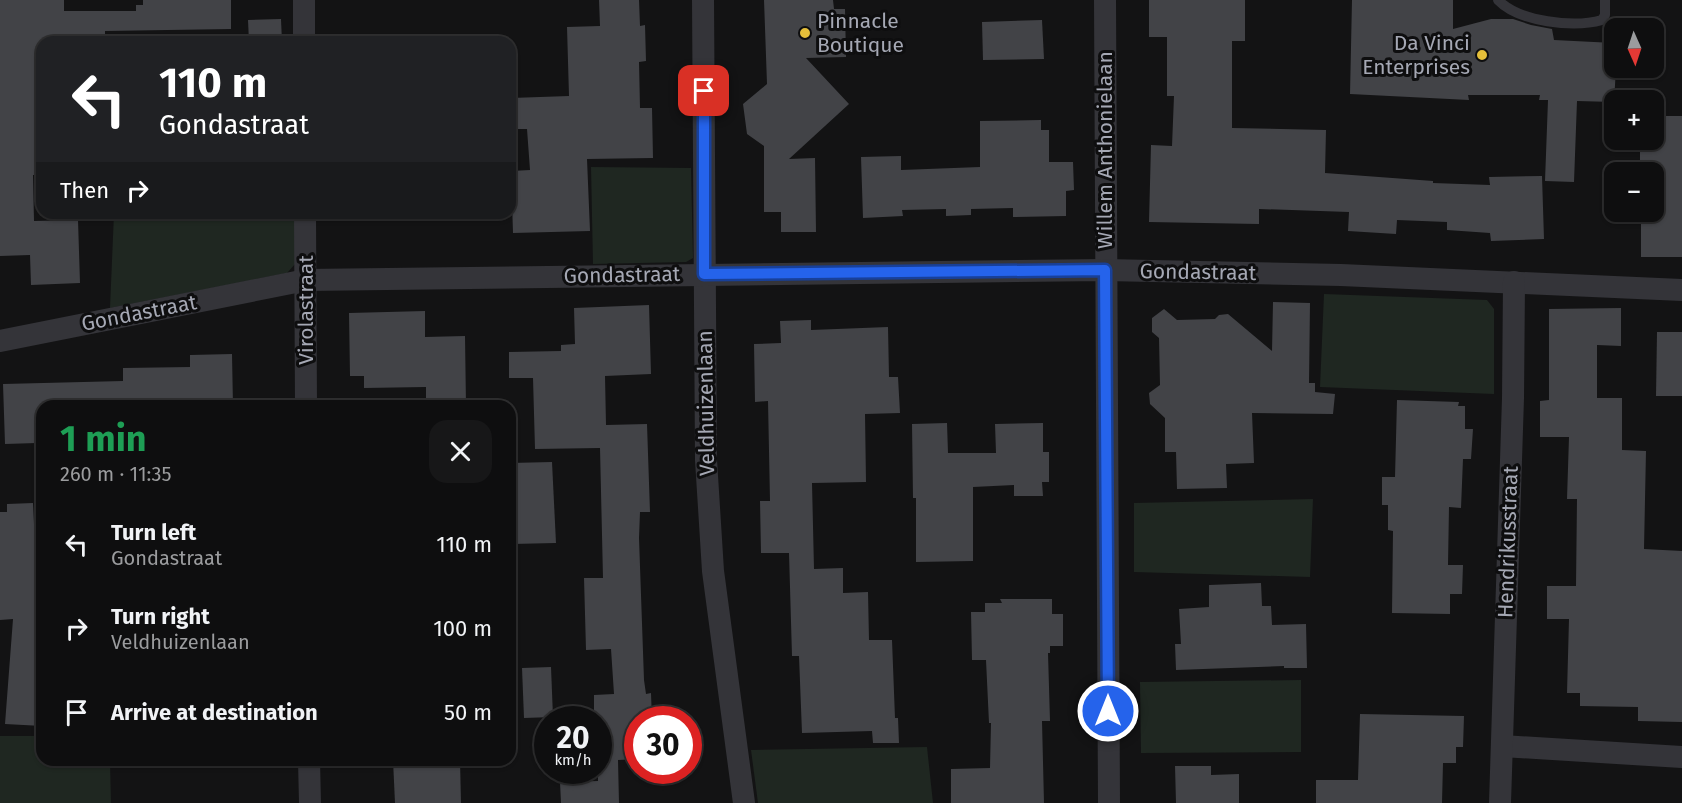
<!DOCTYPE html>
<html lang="en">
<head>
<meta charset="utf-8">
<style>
  :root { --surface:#0e0e0f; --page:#171718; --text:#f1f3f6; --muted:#9b9c9e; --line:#2e2e2f }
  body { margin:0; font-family:"Fira Sans",sans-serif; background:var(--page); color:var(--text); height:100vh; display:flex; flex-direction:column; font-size:22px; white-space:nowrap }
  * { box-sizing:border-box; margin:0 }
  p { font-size:20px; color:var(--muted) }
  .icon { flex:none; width:33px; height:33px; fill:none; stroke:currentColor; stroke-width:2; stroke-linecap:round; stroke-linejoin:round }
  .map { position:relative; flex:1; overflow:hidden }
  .details { position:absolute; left:36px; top:400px; width:480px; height:366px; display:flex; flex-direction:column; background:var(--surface); border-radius:18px; box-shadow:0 2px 4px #0004,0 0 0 2px var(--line) }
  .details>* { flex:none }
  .banner { position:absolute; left:36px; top:36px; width:480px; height:183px; border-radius:18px; box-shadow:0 2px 4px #0004,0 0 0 2px var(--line); background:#202124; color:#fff; overflow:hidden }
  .needle { width:39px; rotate:177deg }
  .fabs { position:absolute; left:1604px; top:18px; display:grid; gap:12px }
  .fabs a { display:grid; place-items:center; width:60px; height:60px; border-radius:12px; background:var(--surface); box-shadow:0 2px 4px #0004,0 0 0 2px var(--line); font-size:30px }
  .speed { position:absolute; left:534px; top:706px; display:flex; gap:12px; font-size:30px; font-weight:700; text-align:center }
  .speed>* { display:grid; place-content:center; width:78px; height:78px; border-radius:50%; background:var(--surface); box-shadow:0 2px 4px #0004,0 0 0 2px var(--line); line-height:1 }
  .speed small { font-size:15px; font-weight:400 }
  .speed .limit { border:9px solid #d22; background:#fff; color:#111 }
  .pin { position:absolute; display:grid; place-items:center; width:51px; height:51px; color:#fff; margin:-26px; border-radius:12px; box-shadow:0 3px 9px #0006 }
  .me { position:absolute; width:66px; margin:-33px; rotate:0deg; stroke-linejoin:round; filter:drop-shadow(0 0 4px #0008) }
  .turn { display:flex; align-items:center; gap:21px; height:126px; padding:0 24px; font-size:27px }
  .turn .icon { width:78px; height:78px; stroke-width:2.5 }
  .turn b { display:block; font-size:42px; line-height:51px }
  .then { display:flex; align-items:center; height:57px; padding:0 24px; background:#0003; gap:12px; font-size:22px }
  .round { display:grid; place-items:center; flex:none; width:63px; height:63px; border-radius:18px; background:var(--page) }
  .overview { display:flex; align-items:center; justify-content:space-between; height:102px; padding:0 24px }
  h1 { font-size:36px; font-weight:700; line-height:45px; color:#1e9e55 }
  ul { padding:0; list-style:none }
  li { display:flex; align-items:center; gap:18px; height:84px; padding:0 24px }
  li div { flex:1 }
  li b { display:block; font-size:22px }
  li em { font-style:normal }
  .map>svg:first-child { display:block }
</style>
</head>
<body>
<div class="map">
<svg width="1682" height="803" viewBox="0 0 1682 803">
  <rect width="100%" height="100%" fill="#131314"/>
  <g fill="#1f2721">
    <polygon points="591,167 691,168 693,258 686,262 593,264"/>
    <polygon points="114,213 298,213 296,263 287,273 110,308"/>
    <polygon points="1324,294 1487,300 1494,309 1494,394 1320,387"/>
    <polygon points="1313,499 1310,577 1134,572 1134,503"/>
    <polygon points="510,566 514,566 517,711 510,712"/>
    <polygon points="1301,680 1301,752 1141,753 1140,682"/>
    <polygon points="0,736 42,736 42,760 110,761 111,803 0,803"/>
    <polygon points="927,747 933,803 758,803 751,750"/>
  </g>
  <g fill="#424347">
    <polygon points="0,0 64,0 64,11 136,11 136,5 143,5 143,0 231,0 231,29 105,31 105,42 42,42 42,175 33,175 34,221 78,220 80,283 31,285 30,255 0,256"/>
    <polygon points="599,0 639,0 640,26 645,25 646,61 639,62 640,108 652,108 653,158 587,159 590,231 513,233 511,171 530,170 527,129 512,129 511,98 569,96 567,27 600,26"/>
    <polygon points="764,0 833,0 834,9 845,9 846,57 806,58 849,104 789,159 815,158 816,232 781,232 781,212 764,212 764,146 747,134 743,104 767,84"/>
    <polygon points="1149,0 1245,0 1245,41 1232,41 1232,128 1326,130 1325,173 1433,181 1433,183 1490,185 1489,177 1542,176 1544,239 1491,241 1490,233 1447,230 1447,222 1397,220 1396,234 1348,231 1349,212 1259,209 1259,224 1149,222 1151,145 1172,146 1174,96 1167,96 1167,37 1149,37"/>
    <polygon points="1352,0 1453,0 1453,29 1491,19 1513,19 1531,25 1552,29 1554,40 1614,43 1614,68 1616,68 1614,102 1577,101 1574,182 1545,181 1548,100 1539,100 1540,95 1468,95 1469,100 1350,94"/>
    <polygon points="281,19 282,42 249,42 248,20"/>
    <polygon points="1042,20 1044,59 983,60 982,22"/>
    <polygon points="1653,116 1682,116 1682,257 1641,257 1641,212 1653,212 1653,172 1640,172 1640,140 1653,140"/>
    <polygon points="1041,120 1041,130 1049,130 1049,162 1073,162 1074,190 1066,191 1066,216 1013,217 1013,208 971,209 971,215 946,216 946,209 902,210 903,216 863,218 861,157 901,156 901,170 980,167 980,121"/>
    <polygon points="1273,302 1310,303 1309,383 1315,383 1315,392 1335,394 1333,414 1252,413 1254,463 1226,464 1227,488 1177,489 1176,452 1165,452 1165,418 1150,404 1149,393 1160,385 1159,338 1152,332 1152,318 1164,309 1177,320 1215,319 1219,315 1228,314 1272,351"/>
    <polygon points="649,305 651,374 605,376 606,425 647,424 650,512 640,512 639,538 644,680 646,694 651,693 652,720 638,720 638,759 618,760 619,803 561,803 560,782 598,781 598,720 594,720 594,695 614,694 611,649 586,650 584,578 603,578 600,448 535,449 533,378 509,378 509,352 561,351 561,345 575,344 574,308"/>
    <polygon points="1621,308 1621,346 1597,345 1597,398 1622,398 1622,450 1646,451 1644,549 1682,551 1682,722 1638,721 1638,707 1580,706 1580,693 1567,693 1569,619 1547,619 1547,586 1576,586 1577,499 1567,499 1569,437 1540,437 1540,401 1549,400 1549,309"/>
    <polygon points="425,311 425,337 465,336 466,406 426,406 426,387 364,388 364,376 350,376 349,313"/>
    <polygon points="811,320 811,330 888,327 889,377 898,377 900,413 865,414 866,482 812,483 814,569 843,568 843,593 868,592 869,640 892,640 895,718 898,718 899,743 873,743 872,731 802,733 799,656 792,656 789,553 761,553 760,501 770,501 768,401 755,402 754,344 781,343 780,321"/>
    <polygon points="1657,332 1682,332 1682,396 1656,396"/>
    <polygon points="232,354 233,406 42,406 42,428 37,429 37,443 5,444 3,384 123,381 123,368 190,367 190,355"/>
    <polygon points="1397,400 1459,402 1458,406 1465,406 1465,429 1473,429 1471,459 1463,459 1461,508 1449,507 1448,565 1463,565 1462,594 1450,594 1450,614 1392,613 1393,531 1388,530 1388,505 1382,505 1382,477 1395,477"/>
    <polygon points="947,423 948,453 996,453 995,424 1043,423 1043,452 1049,452 1049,482 1042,482 1043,496 1014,496 1014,485 973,487 973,561 916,562 916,498 913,498 912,424"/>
    <polygon points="552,462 556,543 512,544 510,463"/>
    <polygon points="33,503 34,524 42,524 42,726 5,724 13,619 0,620 0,512 7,512 7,504"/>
    <polygon points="1261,583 1262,606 1271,606 1272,625 1306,624 1307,668 1284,668 1284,666 1176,670 1175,644 1181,644 1179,609 1209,607 1209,585"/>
    <polygon points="1000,599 1052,599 1052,614 1063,614 1063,646 1050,646 1050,653 1048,653 1050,721 1042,721 1044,803 951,803 951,769 990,768 991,723 989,723 986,660 972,660 971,612 985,612 985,603 1002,603"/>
    <polygon points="551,667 553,717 524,718 522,668"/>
    <polygon points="1360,714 1464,716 1463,747 1456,747 1456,763 1443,763 1442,803 1316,803 1316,780 1358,780"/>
    <polygon points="393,760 460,760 461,803 395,803"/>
    <polygon points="1175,766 1211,766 1211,775 1239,774 1239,803 1176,803"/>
  </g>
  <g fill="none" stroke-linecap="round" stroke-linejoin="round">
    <path stroke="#343439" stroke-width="10" d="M1498,0c21,22 76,28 104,20l3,-5v-15"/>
    <g stroke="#343439" stroke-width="22">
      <polyline points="304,0 304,42"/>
      <polyline points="703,0 706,460 713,571 744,803"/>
      <polyline points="1105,0 1109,803"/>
      <polyline points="305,213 306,406"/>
      <polyline points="0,341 306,280 1105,270 1341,275 1682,290"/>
      <polyline points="1502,746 1682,757"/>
      <polyline points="309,760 310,803"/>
      <polyline points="1500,803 1513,398 1514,282"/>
    </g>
  </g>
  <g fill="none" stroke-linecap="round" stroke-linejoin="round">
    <g stroke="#184099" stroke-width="15">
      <polyline id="route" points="704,91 704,274 1105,270 1108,711"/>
    </g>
    <use href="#route" stroke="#2563eb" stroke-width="10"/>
  </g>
  <g fill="#e5bf3a" stroke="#0e0e0f" stroke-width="2">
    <circle cx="805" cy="33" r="6"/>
    <circle cx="1482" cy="55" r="6"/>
  </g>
  <g text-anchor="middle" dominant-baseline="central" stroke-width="6" stroke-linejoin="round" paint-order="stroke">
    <g font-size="21" fill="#a5a8b4" stroke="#0e0e0f" text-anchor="start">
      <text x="817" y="21">Pinnacle<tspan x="817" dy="24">Boutique</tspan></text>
      <text x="1470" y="43" text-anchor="end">Da Vinci<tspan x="1470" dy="24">Enterprises</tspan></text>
    </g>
    <g font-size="21" fill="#a5a8b4" stroke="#0e0e0f">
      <text transform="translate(1105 150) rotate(-90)">Willem Anthonielaan</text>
      <text transform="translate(1198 272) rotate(1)">Gondastraat</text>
      <text transform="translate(622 275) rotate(-1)">Gondastraat</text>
      <text transform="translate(306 310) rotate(-90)">Virolastraat</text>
      <text transform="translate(139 313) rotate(-11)">Gondastraat</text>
      <text transform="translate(706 403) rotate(-91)">Veldhuizenlaan</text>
      <text transform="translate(1508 542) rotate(-88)">Hendrikusstraat</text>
    </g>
  </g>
</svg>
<div class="fabs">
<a><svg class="needle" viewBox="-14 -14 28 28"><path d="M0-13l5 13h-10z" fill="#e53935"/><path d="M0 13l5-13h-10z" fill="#9b9c9e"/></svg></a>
<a>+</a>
<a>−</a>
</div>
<div class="speed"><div>20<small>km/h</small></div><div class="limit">30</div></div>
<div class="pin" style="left:704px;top:91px;background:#d93025"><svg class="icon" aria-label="arrive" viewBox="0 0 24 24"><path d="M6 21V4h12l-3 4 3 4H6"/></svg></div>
<svg class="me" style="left:1108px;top:711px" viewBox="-20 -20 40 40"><circle r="17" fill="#2563eb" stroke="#fff" stroke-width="3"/><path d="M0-11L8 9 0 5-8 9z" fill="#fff"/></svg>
<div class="banner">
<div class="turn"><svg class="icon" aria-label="left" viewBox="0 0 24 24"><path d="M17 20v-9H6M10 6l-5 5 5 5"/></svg><div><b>110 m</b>Gondastraat</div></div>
<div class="then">Then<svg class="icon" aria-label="right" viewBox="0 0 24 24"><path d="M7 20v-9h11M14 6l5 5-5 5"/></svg></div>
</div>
<section class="details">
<div class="overview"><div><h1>1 min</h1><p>260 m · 11:35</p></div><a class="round"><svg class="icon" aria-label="close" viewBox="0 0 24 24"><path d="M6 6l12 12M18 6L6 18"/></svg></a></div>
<ul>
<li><svg class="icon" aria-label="left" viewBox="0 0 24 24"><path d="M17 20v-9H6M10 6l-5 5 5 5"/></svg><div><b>Turn left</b><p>Gondastraat</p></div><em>110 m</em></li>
<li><svg class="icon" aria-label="right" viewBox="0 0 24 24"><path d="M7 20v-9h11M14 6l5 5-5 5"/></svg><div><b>Turn right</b><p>Veldhuizenlaan</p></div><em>100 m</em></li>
<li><svg class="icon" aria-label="arrive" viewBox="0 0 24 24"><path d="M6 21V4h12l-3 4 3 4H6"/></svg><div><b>Arrive at destination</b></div><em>50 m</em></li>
</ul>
</section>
</div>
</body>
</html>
